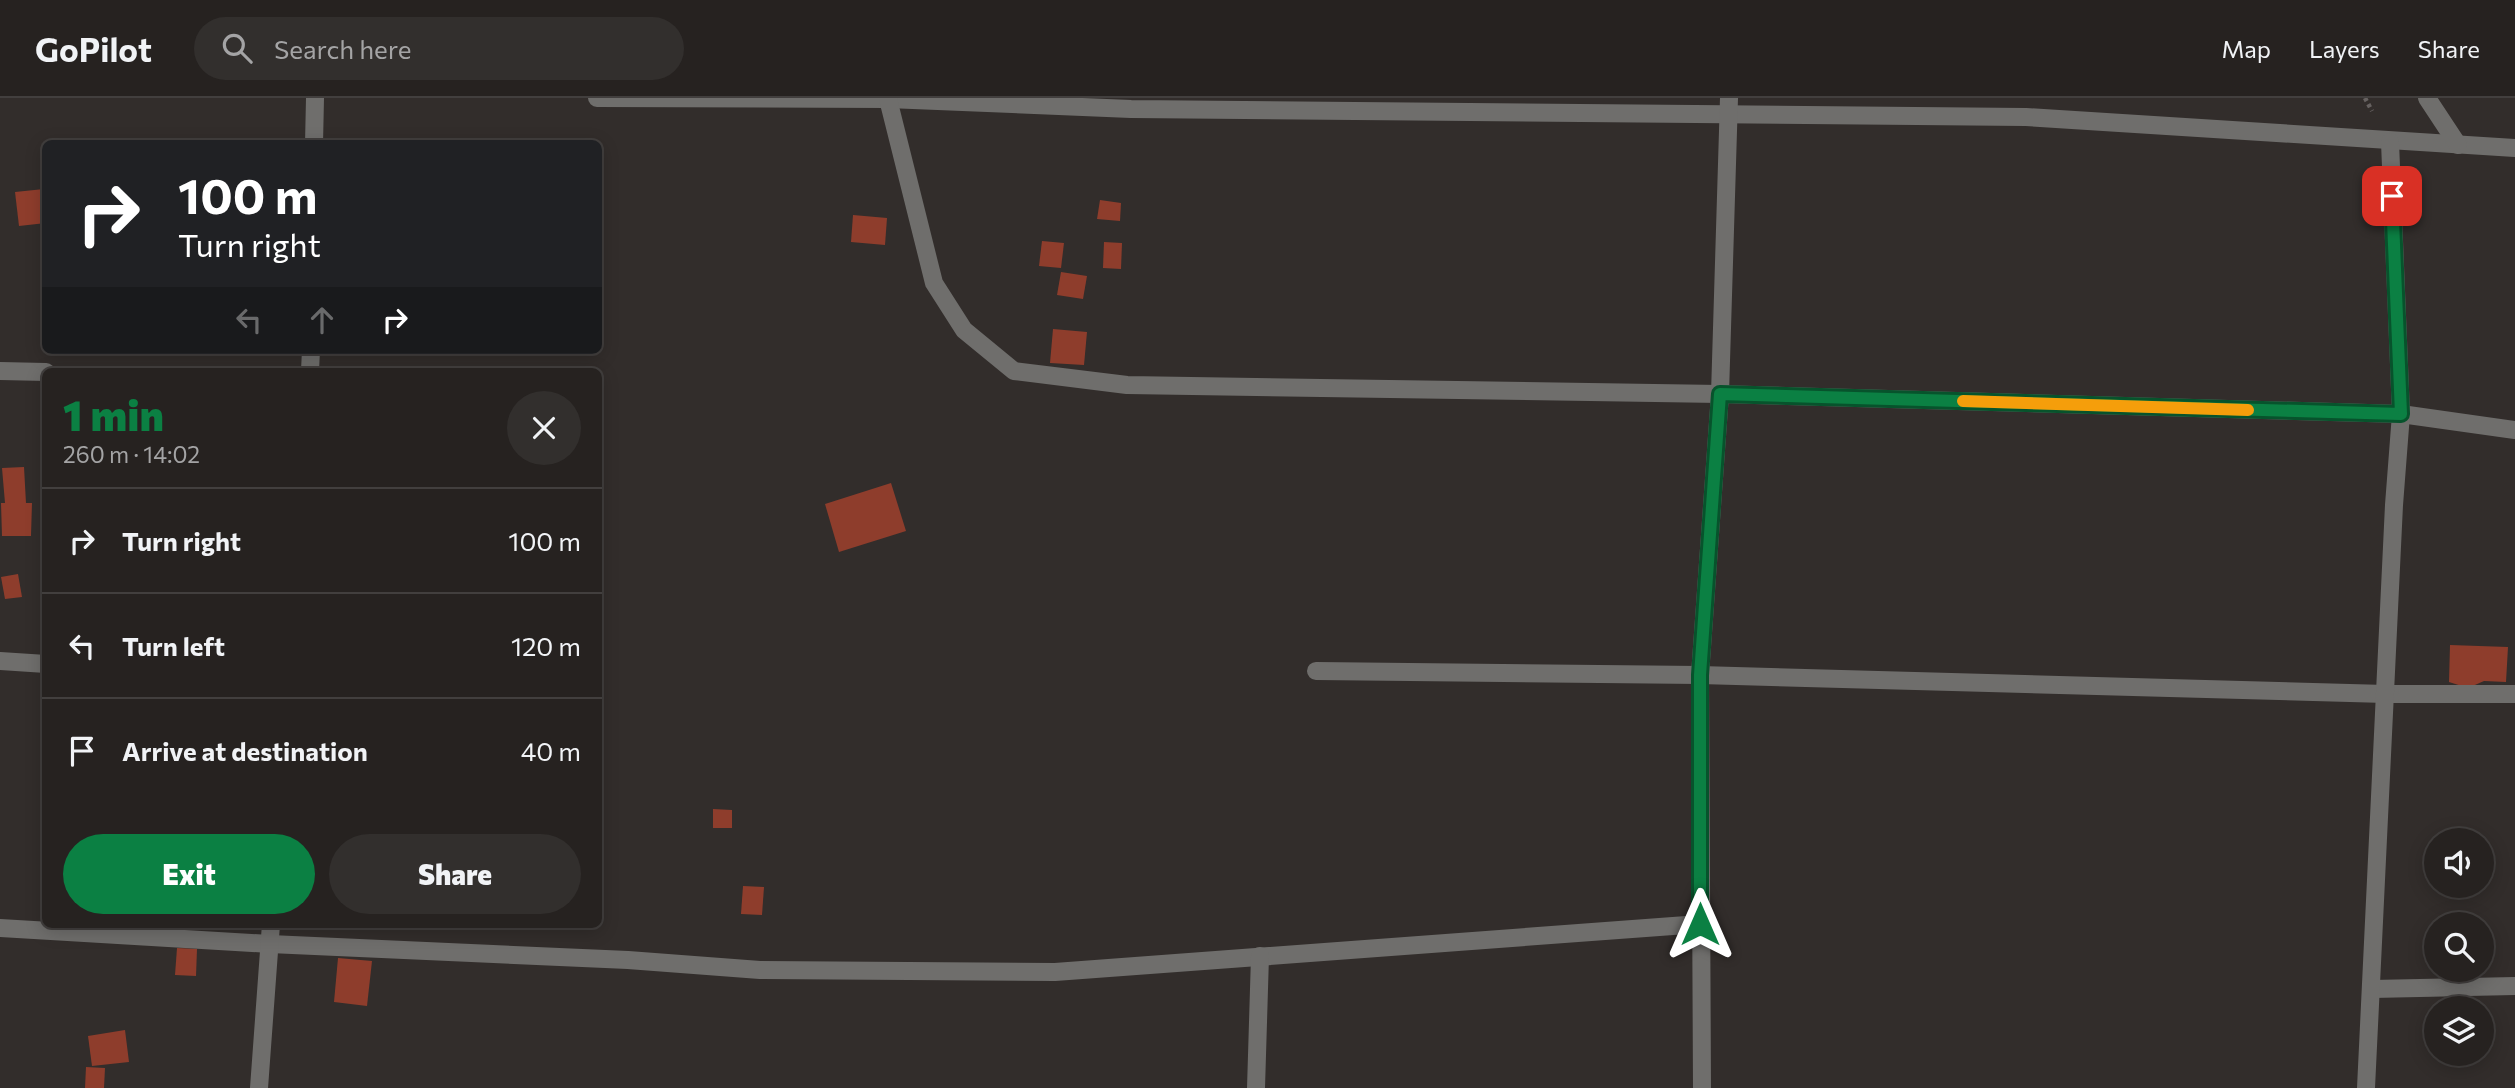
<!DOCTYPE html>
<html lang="en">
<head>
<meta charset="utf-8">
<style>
  :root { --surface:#262220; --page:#322f2d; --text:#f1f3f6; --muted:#a4a4a5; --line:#423f3e; --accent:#0b8043 }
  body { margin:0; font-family:Commissioner,sans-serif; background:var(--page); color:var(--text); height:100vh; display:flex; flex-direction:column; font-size:26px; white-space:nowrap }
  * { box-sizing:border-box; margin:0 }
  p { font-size:23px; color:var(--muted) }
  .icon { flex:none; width:38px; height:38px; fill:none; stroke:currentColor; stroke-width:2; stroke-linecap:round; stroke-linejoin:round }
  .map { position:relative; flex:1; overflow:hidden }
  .panel { position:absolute; left:42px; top:270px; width:560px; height:560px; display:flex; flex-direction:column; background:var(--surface); border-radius:10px; box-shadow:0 4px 18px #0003,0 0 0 2px var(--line) }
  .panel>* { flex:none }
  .guide { position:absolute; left:42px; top:42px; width:560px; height:214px; border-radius:10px; box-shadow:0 4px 18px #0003,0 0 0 2px var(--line); background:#202124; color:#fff; overflow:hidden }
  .controls { position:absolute; left:2424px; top:730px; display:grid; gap:14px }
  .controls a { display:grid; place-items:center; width:70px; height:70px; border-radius:50%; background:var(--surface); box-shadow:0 4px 18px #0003,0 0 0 2px var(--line); font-size:35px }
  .pin { position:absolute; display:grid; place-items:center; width:60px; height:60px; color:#fff; margin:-30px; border-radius:14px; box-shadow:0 4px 10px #0006 }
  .me { position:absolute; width:77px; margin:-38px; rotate:0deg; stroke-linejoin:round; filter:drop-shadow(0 0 5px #0008) }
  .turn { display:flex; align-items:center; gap:24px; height:147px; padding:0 21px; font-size:32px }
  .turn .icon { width:91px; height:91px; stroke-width:2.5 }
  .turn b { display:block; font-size:49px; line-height:60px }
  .lanes { display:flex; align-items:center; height:66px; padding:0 21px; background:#0003; justify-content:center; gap:35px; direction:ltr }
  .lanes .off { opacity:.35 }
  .round { display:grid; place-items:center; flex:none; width:74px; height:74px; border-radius:37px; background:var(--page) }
  .head { display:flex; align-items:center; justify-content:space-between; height:119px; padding:0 21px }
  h1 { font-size:42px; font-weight:800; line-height:52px; color:var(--accent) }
  .primary-button { display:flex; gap:14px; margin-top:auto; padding:14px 21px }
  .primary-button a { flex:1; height:80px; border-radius:42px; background:var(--accent); color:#fff; font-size:28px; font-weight:800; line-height:80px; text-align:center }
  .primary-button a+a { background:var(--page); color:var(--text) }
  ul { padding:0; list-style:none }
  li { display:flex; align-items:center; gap:21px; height:105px; padding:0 21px; border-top:2px solid var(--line) }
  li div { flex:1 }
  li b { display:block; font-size:26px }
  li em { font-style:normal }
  header { display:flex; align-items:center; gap:42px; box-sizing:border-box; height:98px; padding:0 35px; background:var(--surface); border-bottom:2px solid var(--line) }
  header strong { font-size:33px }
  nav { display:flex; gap:38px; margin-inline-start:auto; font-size:24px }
  .search { width:490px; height:63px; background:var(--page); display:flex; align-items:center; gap:18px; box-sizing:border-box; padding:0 24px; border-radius:38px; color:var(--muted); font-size:26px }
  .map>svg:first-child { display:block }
</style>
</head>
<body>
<header>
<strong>GoPilot</strong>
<div class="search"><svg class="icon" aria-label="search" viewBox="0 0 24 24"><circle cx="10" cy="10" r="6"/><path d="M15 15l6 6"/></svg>Search here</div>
<nav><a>Map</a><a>Layers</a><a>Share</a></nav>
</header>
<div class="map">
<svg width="2515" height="990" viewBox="0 0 2515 990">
  <rect width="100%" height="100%" fill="#322d2b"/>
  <g fill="#8e3d2c">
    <polygon points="44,91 46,125 19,128 15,94"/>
    <polygon points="1100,102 1121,105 1120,123 1097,121"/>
    <polygon points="853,117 887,120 885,147 851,144"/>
    <polygon points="1042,143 1064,145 1061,170 1039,168"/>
    <polygon points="1104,144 1122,145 1121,171 1103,170"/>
    <polygon points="1061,174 1087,178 1083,201 1057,197"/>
    <polygon points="1053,231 1087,234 1084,267 1050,265"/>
    <polygon points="24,369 26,405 32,405 31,438 2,438 1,405 5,405 2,370"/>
    <polygon points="891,385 906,433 839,454 825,406"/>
    <polygon points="18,476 22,499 5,501 1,479"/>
    <polygon points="2450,547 2508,549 2506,584 2484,583 2468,590 2449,584"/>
    <polygon points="713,711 732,712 732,730 713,730"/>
    <polygon points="743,788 764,789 762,817 741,816"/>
    <polygon points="177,850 197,851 196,878 175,877"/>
    <polygon points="338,860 372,863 367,908 334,904"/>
    <polygon points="125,932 129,964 92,968 88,938"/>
    <polygon points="86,969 105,970 104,990 85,990"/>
  </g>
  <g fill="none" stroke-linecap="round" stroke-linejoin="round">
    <polyline stroke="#676261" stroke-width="4.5" stroke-dasharray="3.5 3.5" stroke-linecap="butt" points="2365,0 2372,13"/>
    <g stroke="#6f6e6c" stroke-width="18">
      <polyline points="597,0 888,1 1131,11 2026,19 2515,50"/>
      <polyline points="2427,0 2458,47"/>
      <polyline points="888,1 934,185 964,232 1014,273 1127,287 1720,296 2401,316 2515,332"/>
      <polyline points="314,46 315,0"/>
      <polyline points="0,273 46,274"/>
      <polyline points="310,273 311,252"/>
      <polyline points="0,563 46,566"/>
      <polyline points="1316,573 1700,577 2386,596 2515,596"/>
      <polyline points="0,830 270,846 628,862 760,872 1055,874 1700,826"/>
      <polyline points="2372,891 2515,888"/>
      <polyline points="259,990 271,826"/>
      <polyline points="1256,990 1260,858"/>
      <polyline points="1702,990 1700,577 1720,296 1729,0"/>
      <polyline points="2366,990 2394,407 2401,316 2390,44"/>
    </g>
  </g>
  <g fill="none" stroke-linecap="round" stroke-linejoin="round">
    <g stroke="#07532c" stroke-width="18">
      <polyline id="route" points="1700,826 1700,577 1720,296 2401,316 2392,98"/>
    </g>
    <use href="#route" stroke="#0b8043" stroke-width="12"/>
    <polyline stroke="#f59e0b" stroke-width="12" points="1963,303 2248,312"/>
  </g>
</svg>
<div class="controls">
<a><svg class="icon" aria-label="sound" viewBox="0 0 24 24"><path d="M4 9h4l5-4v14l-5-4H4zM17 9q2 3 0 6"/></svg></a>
<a><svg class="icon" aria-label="search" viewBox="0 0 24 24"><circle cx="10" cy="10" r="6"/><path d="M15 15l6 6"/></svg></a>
<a><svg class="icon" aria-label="layers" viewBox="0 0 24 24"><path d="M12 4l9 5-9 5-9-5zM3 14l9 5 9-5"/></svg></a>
</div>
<div class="pin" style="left:2392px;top:98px;background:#d93025"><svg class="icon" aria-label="arrive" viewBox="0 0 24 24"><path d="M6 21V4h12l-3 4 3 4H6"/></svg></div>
<svg class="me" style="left:1700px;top:826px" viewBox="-20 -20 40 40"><path d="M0-17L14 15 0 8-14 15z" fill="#0b8043" stroke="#fff" stroke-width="4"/></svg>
<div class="guide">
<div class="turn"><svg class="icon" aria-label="right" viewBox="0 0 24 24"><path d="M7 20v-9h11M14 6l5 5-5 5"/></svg><div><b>100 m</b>Turn right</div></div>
<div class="lanes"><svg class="icon off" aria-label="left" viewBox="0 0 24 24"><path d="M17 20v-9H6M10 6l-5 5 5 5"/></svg><svg class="icon off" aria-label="ahead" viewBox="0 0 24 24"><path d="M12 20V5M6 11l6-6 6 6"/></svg><svg class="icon" aria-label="right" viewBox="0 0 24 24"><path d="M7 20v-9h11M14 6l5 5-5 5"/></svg></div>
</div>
<section class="panel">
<div class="head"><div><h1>1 min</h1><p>260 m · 14:02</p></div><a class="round"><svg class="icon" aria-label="close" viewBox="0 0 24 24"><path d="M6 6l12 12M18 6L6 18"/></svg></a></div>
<ul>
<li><svg class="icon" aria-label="right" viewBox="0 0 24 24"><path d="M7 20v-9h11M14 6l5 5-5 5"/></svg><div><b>Turn right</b></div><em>100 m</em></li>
<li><svg class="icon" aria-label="left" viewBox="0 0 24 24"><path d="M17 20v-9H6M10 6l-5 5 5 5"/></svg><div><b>Turn left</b></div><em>120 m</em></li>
<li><svg class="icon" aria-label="arrive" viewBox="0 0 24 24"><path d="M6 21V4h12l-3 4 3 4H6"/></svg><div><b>Arrive at destination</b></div><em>40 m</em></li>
</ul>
<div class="primary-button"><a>Exit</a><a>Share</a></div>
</section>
</div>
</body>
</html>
